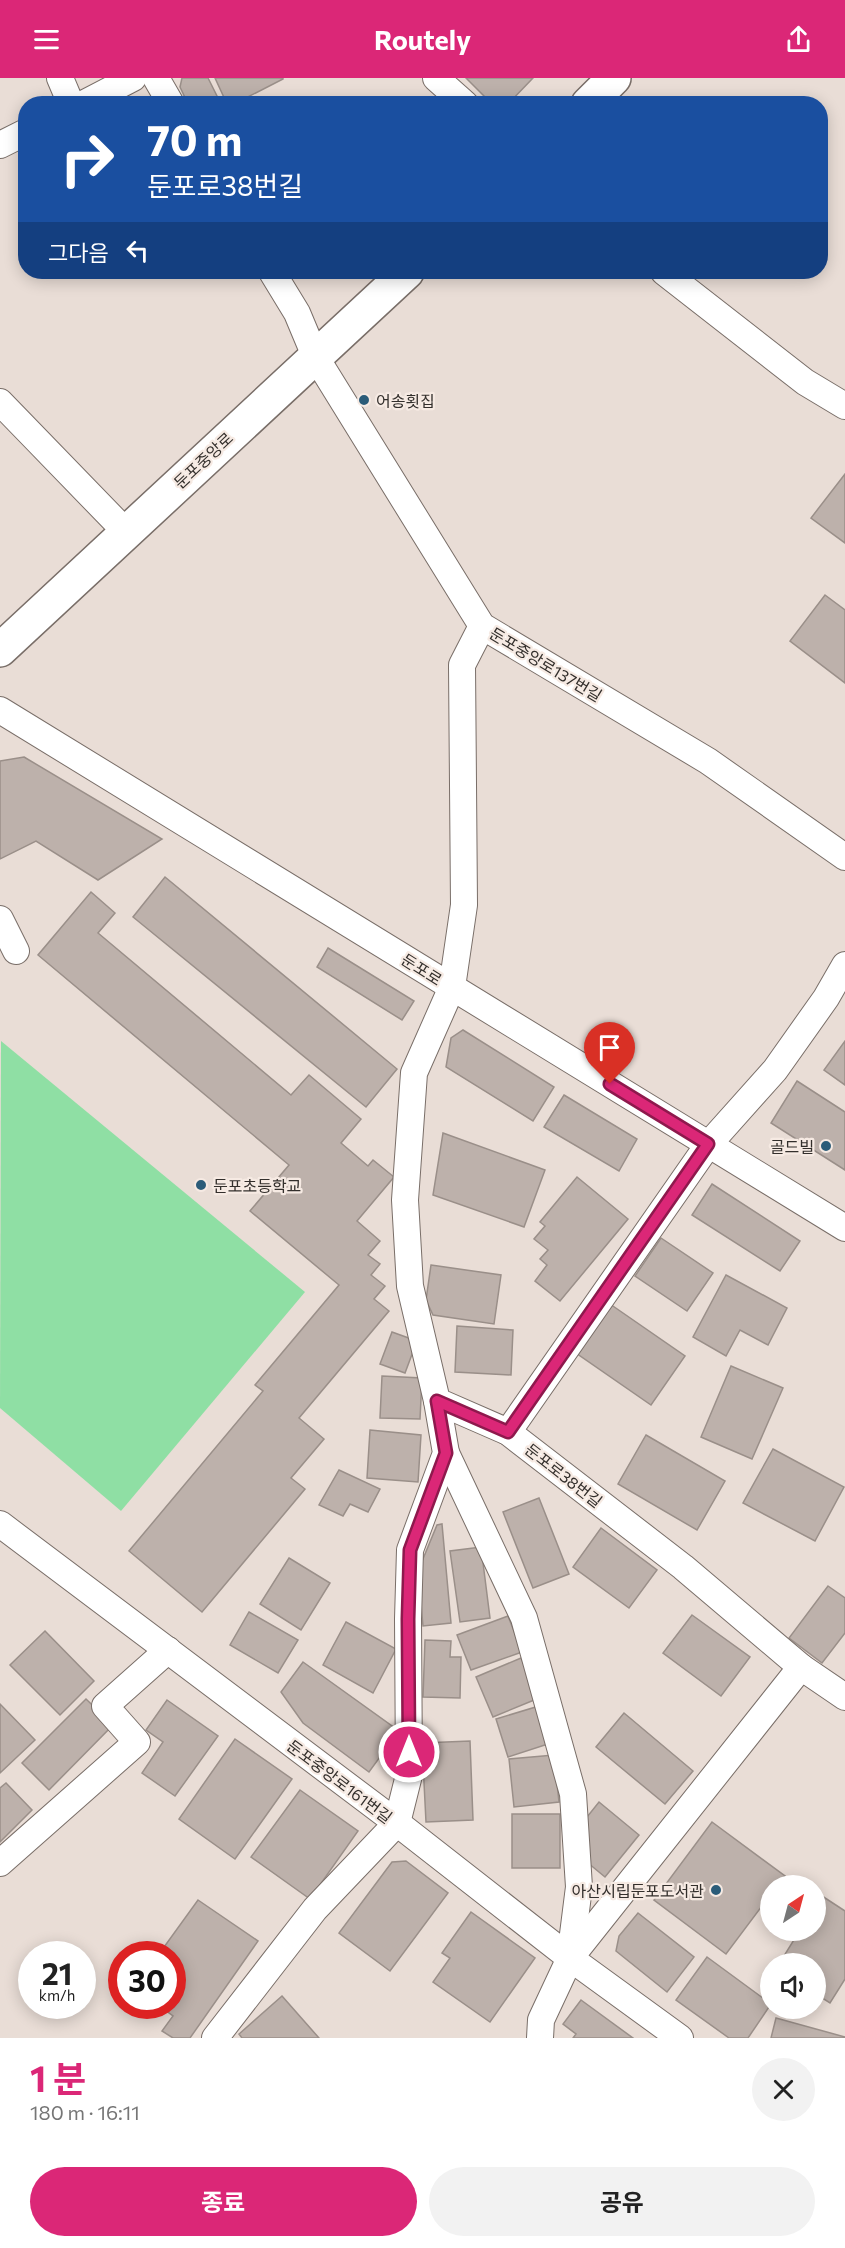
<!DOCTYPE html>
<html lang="ko">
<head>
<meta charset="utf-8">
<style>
  :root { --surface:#fff; --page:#f2f2f2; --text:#222; --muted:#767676; --accent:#db2777 }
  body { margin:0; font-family:Commissioner,"Noto Sans KR",sans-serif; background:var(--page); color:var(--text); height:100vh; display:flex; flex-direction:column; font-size:22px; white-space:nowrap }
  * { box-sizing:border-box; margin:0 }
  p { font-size:20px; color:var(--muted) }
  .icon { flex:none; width:33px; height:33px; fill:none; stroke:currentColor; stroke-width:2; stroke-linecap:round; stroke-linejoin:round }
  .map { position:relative; height:1960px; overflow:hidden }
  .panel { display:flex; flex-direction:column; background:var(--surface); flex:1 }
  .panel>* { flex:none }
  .top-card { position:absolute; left:18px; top:18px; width:810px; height:183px; border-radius:24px; box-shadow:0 3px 15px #0003; background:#1a4fa0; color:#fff; overflow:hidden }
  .needle { width:39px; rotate:36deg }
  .tools { position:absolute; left:760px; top:1797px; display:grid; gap:12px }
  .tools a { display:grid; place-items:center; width:66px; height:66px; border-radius:50%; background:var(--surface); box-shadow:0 3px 15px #0003; font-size:30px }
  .speed { position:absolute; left:18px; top:1863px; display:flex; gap:12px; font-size:30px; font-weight:700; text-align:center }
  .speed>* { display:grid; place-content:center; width:78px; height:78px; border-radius:50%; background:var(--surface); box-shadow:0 3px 15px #0003; line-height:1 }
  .speed small { font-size:15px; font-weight:400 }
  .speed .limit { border:9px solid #d22; background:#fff; color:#111 }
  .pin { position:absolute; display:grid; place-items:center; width:51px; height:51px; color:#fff; margin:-62px -26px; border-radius:50% 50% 50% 0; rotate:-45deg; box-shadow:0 0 6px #0007 }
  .pin .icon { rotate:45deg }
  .me { position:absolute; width:66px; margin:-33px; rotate:0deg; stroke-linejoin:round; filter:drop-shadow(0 0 4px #0008) }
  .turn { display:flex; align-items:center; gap:21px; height:126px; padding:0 30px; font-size:27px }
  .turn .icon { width:78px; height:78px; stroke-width:2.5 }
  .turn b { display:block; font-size:42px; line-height:51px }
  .then { display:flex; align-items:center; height:57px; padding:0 30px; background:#0003; gap:12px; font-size:22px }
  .round { display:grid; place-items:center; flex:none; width:63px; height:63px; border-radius:32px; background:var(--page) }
  .headline { display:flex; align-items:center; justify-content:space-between; height:102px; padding:0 30px }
  h1 { font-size:36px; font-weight:700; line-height:45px; color:var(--accent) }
  .primary-button { display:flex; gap:12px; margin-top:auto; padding:12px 30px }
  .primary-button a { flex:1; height:69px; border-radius:36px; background:var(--accent); color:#fff; font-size:24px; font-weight:700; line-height:69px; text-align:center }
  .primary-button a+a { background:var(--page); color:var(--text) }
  header { display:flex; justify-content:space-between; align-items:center; height:78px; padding:0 30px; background:var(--accent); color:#fff; font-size:27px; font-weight:700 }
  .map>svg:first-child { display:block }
</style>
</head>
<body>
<header><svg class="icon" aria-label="menu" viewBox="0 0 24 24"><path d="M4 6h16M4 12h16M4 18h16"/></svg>Routely<svg class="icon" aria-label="share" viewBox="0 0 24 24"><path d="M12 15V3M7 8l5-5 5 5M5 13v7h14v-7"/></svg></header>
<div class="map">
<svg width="845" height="1960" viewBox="0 0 845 1960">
  <rect width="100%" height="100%" fill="#e9ddd6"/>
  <polygon fill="#8fdfa4" points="1,963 305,1214 121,1433 0,1330"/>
  <g fill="#bdb1ab" stroke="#9a8f89" stroke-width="1.5">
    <polygon points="182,0 208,0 221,26 188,26 180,9"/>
    <polygon points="215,0 283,0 283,1 234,26 227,26"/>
    <polygon points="466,0 533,0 508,26 492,26"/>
    <polygon points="845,396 845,465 811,440"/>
    <polygon points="825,517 845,532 845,605 790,563"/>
    <polygon points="24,679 162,761 98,802 36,763 0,781 0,683"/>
    <polygon points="165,799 397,991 366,1029 133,839"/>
    <polygon points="91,814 115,835 98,855 291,1017 309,997 361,1041 341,1065 368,1088 373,1082 394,1099 357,1143 380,1163 368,1177 380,1186 371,1197 385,1208 374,1221 389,1233 299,1340 324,1361 291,1400 305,1411 202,1534 129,1473 263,1313 255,1307 339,1207 250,1133 289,1087 38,877"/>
    <polygon points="328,870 414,923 402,942 317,889"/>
    <polygon points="463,952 554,1009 533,1043 446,989 451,960"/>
    <polygon points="845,963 845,1007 824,992"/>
    <polygon points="797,1003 845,1034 845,1092 771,1045"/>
    <polygon points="564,1017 637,1061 619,1093 544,1049"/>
    <polygon points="443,1055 545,1092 524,1149 433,1117"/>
    <polygon points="577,1099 628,1141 560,1223 535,1203 547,1187 540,1181 548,1172 534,1161 545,1148 540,1144"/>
    <polygon points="712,1106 800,1163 780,1193 692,1137"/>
    <polygon points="661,1160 713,1195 687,1233 635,1198"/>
    <polygon points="431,1187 501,1197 494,1246 433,1237 426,1222"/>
    <polygon points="726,1197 787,1230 768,1267 740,1252 726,1278 693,1259"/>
    <polygon points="610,1226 685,1278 651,1327 576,1275"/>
    <polygon points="457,1248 513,1252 511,1297 455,1294"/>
    <polygon points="392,1254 417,1263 405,1295 380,1286"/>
    <polygon points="731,1288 783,1310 752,1381 701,1359"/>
    <polygon points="382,1298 422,1300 420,1341 380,1340"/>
    <polygon points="370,1352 421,1357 418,1404 367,1400"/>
    <polygon points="646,1357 725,1403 697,1452 618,1406"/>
    <polygon points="773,1371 844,1409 815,1463 743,1425"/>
    <polygon points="339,1392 380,1411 368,1434 350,1426 343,1438 319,1427"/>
    <polygon points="539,1420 569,1496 533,1510 503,1434"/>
    <polygon points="442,1446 451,1545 423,1548 418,1493 437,1447"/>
    <polygon points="601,1450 657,1492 629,1530 573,1489"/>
    <polygon points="481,1469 490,1540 460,1544 450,1473"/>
    <polygon points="289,1480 330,1505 301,1552 260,1526"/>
    <polygon points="828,1508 845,1520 845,1555 822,1585 789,1560"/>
    <polygon points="249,1534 298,1562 278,1595 230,1567"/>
    <polygon points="692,1537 750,1579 721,1618 663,1575"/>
    <polygon points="508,1538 522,1574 471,1592 457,1557"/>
    <polygon points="346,1544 396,1571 373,1615 323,1587"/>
    <polygon points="45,1553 94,1603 60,1637 10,1587"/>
    <polygon points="425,1562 451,1563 450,1579 461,1579 460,1620 423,1619"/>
    <polygon points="521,1580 539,1620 493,1639 476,1599"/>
    <polygon points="303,1584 399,1653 369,1694 303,1645 281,1614"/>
    <polygon points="86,1621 113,1647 49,1712 22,1685"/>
    <polygon points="167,1622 218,1658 175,1718 142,1695 163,1664 146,1652"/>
    <polygon points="0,1626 35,1662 0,1695"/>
    <polygon points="539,1628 551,1665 508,1679 496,1641"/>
    <polygon points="624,1635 693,1693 665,1726 596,1669"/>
    <polygon points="235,1661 292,1701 235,1781 179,1741"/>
    <polygon points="470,1663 473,1742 426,1744 422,1665"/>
    <polygon points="554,1677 559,1724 514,1729 509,1681"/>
    <polygon points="6,1705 32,1732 0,1764 0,1710"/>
    <polygon points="300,1712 358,1753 310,1821 251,1779"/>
    <polygon points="599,1724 639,1757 605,1799 582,1780 583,1744"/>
    <rect x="512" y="1736" width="48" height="54"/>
    <polygon points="712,1744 785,1798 777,1808 771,1808 771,1816 726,1876 654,1822"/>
    <polygon points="406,1783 448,1815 390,1893 339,1855 392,1784"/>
    <polygon points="822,1818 845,1833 845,1901 830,1925 816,1916 816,1886 779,1886 800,1852 816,1852 816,1828"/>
    <polygon points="198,1822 258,1863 190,1960 173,1960 162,1953 173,1938 161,1929 172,1928 172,1912 180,1902 172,1897 172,1876 159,1876"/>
    <polygon points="471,1834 535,1880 490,1944 433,1904 450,1880 442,1875"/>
    <polygon points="638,1835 694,1879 667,1914 616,1873 619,1858"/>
    <polygon points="707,1879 771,1926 748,1960 729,1960 676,1922"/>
    <polygon points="282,1918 319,1960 242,1960 239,1956"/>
    <polygon points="581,1922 633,1960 573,1960 576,1956 563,1946"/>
    <polygon points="776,1940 845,1959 845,1960 771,1960"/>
  </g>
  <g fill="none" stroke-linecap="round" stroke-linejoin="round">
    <g stroke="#796e68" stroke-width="28">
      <g id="street">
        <polyline points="60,0 71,26"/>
        <polyline points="156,0 171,26"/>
        <polyline points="436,0 465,26"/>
        <polyline points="83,26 133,0"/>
        <polyline points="0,67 26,54"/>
        <polyline points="272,194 297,235 315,278 482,548 708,683 845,779"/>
        <polyline points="664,194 805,304 845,328"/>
        <polyline points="0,324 126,454"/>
        <polyline points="482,548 462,587 464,827 452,909 414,995 405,1122 410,1208 437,1323 508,1354 683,1489 801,1589 845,1619"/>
        <polyline points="0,632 845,1150"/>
        <polyline points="0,841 16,873"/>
        <polyline points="508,1354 708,1067 775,992 826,920 845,887"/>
        <polyline points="446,1375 524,1540 573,1716 579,1809 570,1880"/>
        <polyline points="0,1446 397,1745 570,1880 680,1960"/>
        <polyline points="0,1785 137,1664 105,1628 168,1572"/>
        <polyline points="215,1960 315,1831 397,1745 409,1697 408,1541 410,1472 446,1375 437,1323"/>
        <polyline points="540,1960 541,1942 570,1880 801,1589"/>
      </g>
    </g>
    <g stroke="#796e68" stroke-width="36">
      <g id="secondary">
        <polyline points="588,26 614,0"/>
        <polyline points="0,572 407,194"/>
      </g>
    </g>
    <use href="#street" stroke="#fff" stroke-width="26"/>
    <use href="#secondary" stroke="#fff" stroke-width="33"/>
  </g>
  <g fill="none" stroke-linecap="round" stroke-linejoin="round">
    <g stroke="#8e194d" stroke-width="15">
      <polyline id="route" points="409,1674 408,1541 410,1472 446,1375 437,1323 508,1354 708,1066 610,1006"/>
    </g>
    <use href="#route" stroke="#db2777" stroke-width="10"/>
  </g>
  <g fill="#2b5c79" stroke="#f6eae3" stroke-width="2">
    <circle cx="364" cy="322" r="6"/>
    <circle cx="826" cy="1068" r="6"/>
    <circle cx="201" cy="1107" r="6"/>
    <circle cx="716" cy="1812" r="6"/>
  </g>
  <g text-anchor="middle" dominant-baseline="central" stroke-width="4.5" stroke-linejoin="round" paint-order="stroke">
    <g font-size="16" fill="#332f2c" stroke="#f6eae3" text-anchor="start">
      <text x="376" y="322">어송횟집</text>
      <text x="814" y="1068" text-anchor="end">골드빌</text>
      <text x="213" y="1107">둔포초등학교</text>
      <text x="704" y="1812" text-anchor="end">아산시립둔포도서관</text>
    </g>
    <g font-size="16" fill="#332f2c" stroke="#f6eae3">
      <text transform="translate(203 382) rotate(-43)">둔포중앙로</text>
      <text transform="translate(546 586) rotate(31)">둔포중앙로137번길</text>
      <text transform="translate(422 891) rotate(32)">둔포로</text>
      <text transform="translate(564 1397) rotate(38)">둔포로38번길</text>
      <text transform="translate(340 1703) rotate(37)">둔포중앙로161번길</text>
    </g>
  </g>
</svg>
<div class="tools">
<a><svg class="needle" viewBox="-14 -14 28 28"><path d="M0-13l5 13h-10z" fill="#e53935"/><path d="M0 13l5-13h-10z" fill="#767676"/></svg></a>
<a><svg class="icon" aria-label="sound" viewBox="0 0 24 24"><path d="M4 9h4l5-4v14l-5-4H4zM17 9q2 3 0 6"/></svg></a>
</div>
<div class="speed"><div>21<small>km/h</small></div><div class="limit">30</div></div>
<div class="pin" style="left:610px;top:1006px;background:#d93025"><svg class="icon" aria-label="arrive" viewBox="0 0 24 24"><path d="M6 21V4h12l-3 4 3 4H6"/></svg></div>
<svg class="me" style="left:409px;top:1674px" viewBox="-20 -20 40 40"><circle r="17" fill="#db2777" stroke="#fff" stroke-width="3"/><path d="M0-11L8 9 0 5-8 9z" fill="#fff"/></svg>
<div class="top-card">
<div class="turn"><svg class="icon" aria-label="right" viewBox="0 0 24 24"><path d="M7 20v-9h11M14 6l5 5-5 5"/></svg><div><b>70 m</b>둔포로38번길</div></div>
<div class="then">그다음<svg class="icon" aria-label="left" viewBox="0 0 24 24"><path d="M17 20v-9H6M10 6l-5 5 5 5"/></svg></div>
</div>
</div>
<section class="panel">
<div class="headline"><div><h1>1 분</h1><p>180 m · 16:11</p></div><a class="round"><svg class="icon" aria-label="close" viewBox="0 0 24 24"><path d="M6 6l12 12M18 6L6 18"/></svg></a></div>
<div class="primary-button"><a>종료</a><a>공유</a></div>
</section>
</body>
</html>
